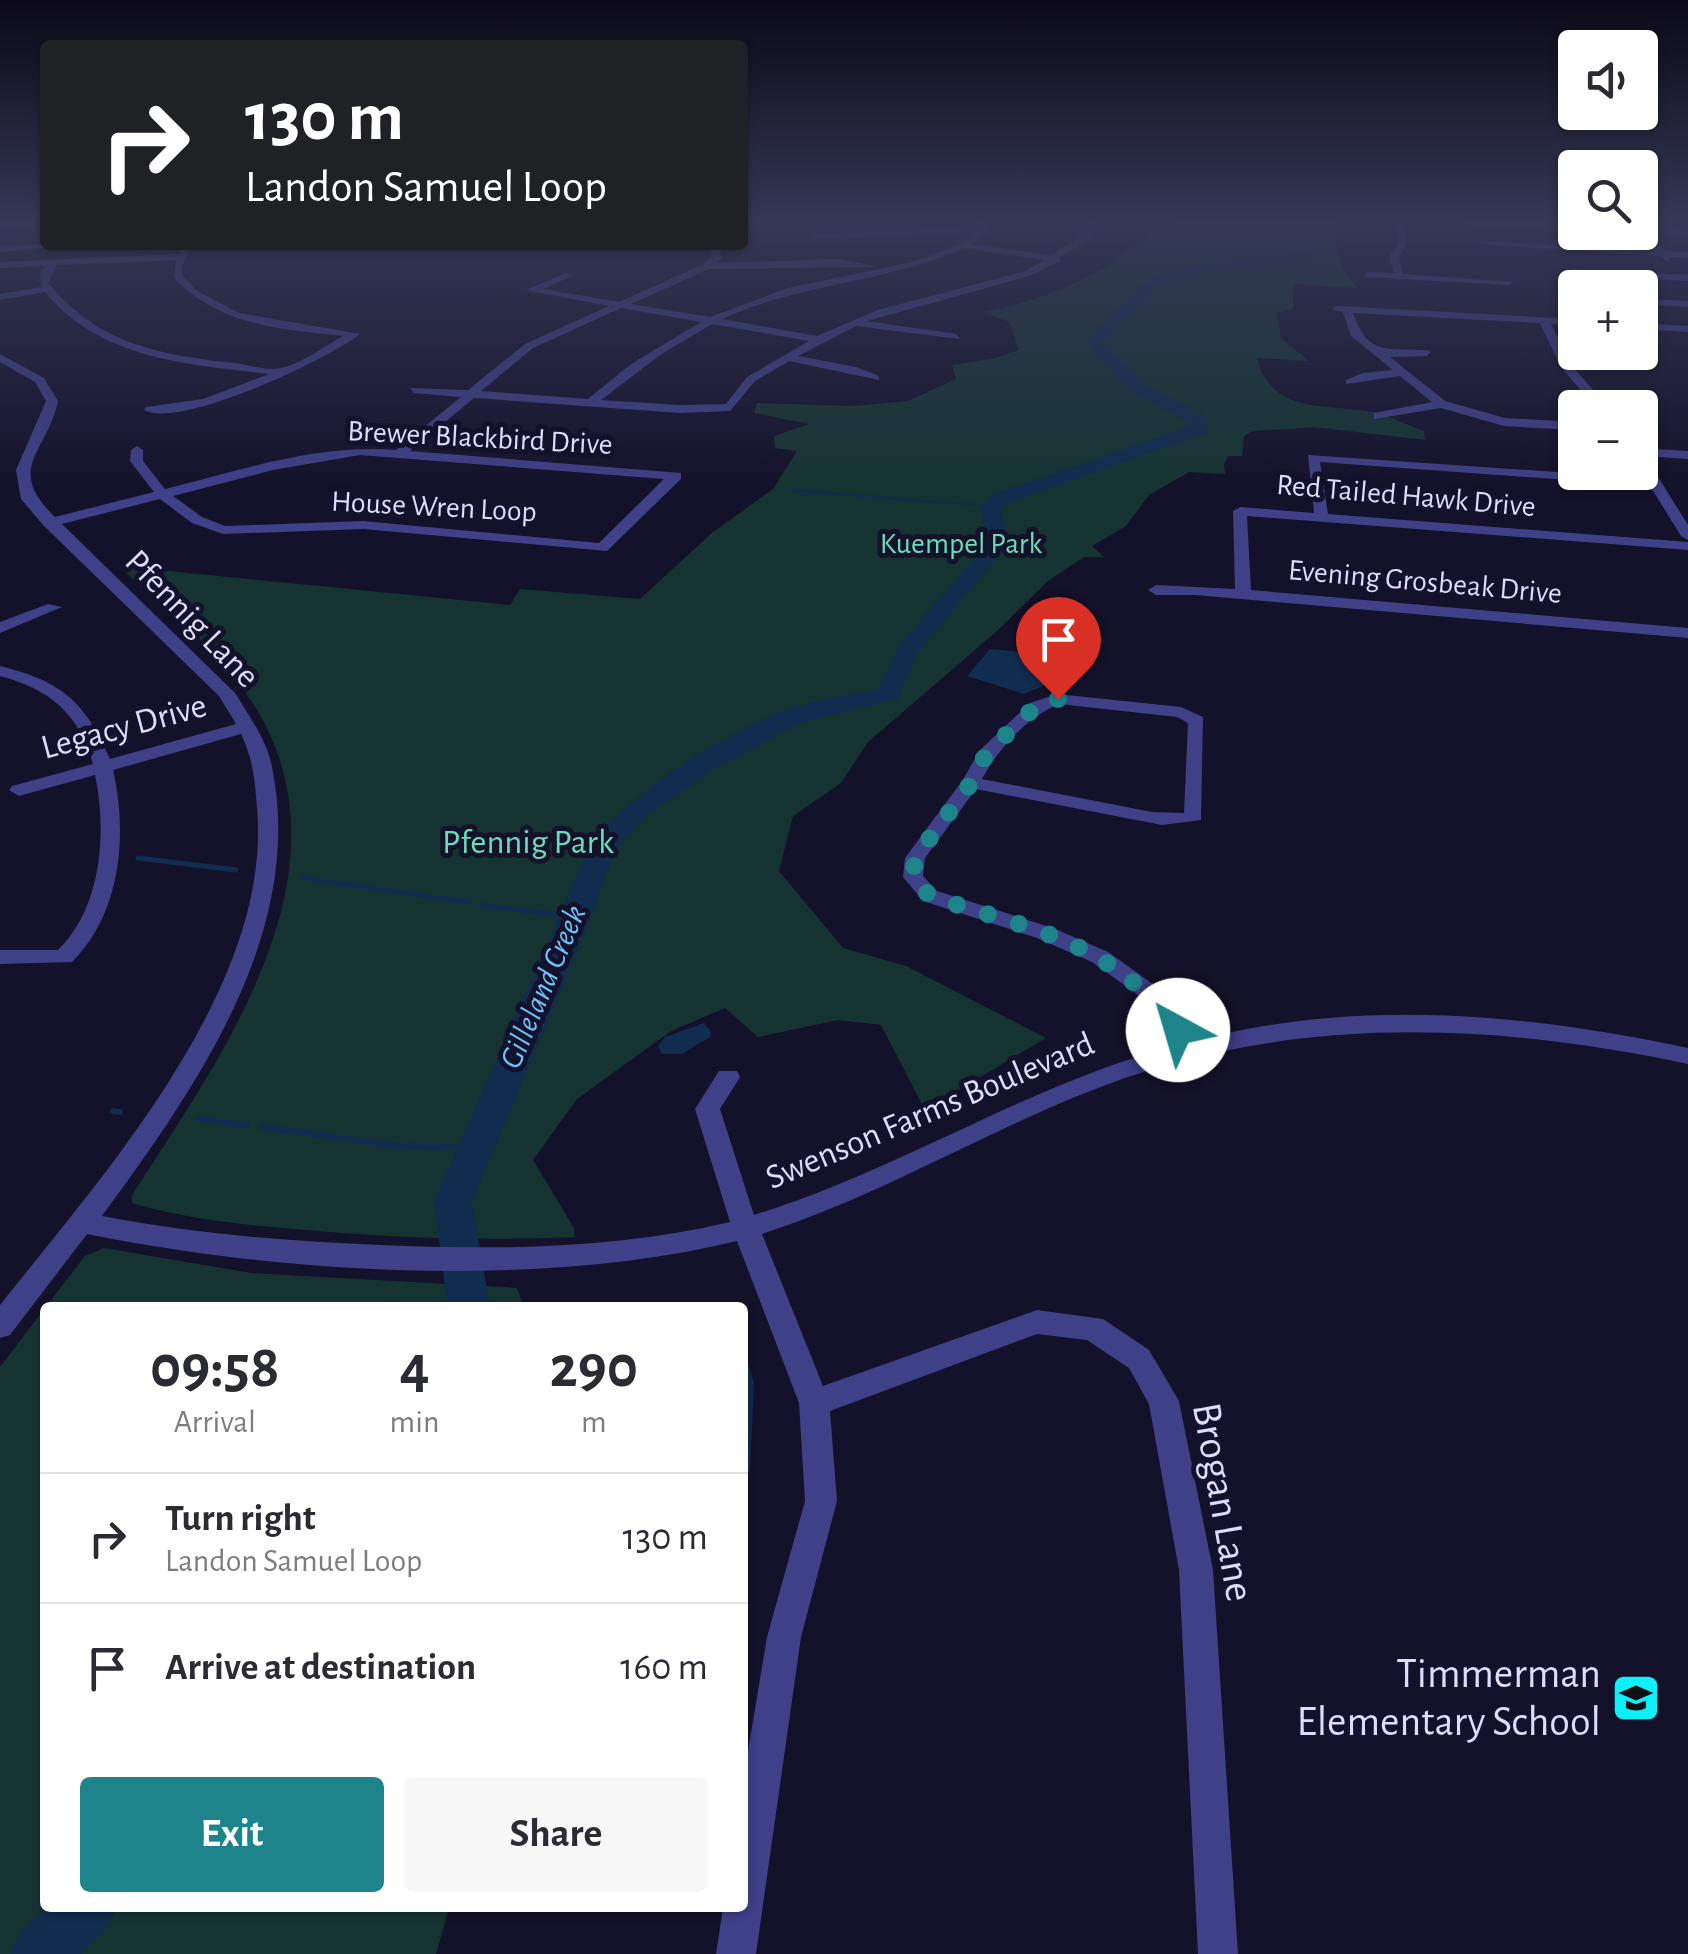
<!DOCTYPE html>
<html lang="en">
<head>
<meta charset="utf-8">
<style>
  :root { --surface:#fff; --page:#f7f7f7; --text:#2b2b33; --muted:#7c7c81; --line:#e1e1e2; --accent:#1d848c }
  body { margin:0; font-family:"Alegreya Sans",sans-serif; background:var(--page); color:var(--text); height:100vh; display:flex; flex-direction:column; font-size:38px; white-space:nowrap }
  * { box-sizing:border-box; margin:0 }
  p { font-size:32px; color:var(--muted) }
  .icon { flex:none; width:55px; height:55px; fill:none; stroke:currentColor; stroke-width:2; stroke-linecap:round; stroke-linejoin:round }
  .map { position:relative; flex:1; overflow:hidden }
  .details { position:absolute; left:40px; top:1302px; width:708px; height:610px; display:flex; flex-direction:column; background:var(--surface); border-radius:10px; box-shadow:0 2px 8px #0004 }
  .details>* { flex:none }
  .banner { position:absolute; left:40px; top:40px; width:708px; height:210px; border-radius:10px; box-shadow:0 2px 8px #0004; background:#202124; color:#fff; overflow:hidden }
  .tools { position:absolute; left:1558px; top:30px; display:grid; gap:20px }
  .tools a { display:grid; place-items:center; width:100px; height:100px; border-radius:10px; background:var(--surface); box-shadow:0 2px 8px #0004; font-size:50px }
  .pin { position:absolute; display:grid; place-items:center; width:85px; height:85px; color:#fff; margin:-102px -42px; border-radius:50% 50% 50% 0; rotate:-45deg; box-shadow:0 0 10px #0007 }
  .pin .icon { rotate:45deg }
  .me { position:absolute; width:110px; margin:-55px; rotate:321deg; stroke-linejoin:round; filter:drop-shadow(0 0 8px #0008) }
  .turn { display:flex; align-items:center; gap:35px; height:210px; padding:0 40px; font-size:45px }
  .turn .icon { width:130px; height:130px; stroke-width:2.5 }
  .turn b { display:block; font-size:70px; line-height:85px }
  .eta { display:flex; justify-content:space-evenly; align-items:center; height:170px; text-align:center }
  .eta b { font-size:60px; font-weight:700; line-height:70px }
  .cta { display:flex; gap:20px; margin-top:auto; padding:20px 40px }
  .cta a { flex:1; height:115px; border-radius:10px; background:var(--accent); color:#fff; font-size:40px; font-weight:700; line-height:115px; text-align:center }
  .cta a+a { background:var(--page); color:var(--text) }
  ul { padding:0; list-style:none }
  li { display:flex; align-items:center; gap:30px; height:130px; padding:0 40px; border-top:2px solid var(--line) }
  li div { flex:1 }
  li b { display:block; font-size:38px }
  li em { font-style:normal }
  .map>svg:first-child { display:block }
</style>
</head>
<body>
<div class="map">
<svg width="1688" height="1954" viewBox="0 0 1688 1954">
  <rect width="100%" height="100%" fill="#14112a"/>
  <g fill="#153431">
    <path d="M1178,219h160c-5,26 0,48 20,69l-65,-4v25l-16,4 4,25 28,23 -52,-3c13,57 71,46 116,54 16,3 35,14 51,19l1,9 -111,-13 -61,4 -9,5 -2,20h-14l-4,8 1,10 -36,-2 -40,23 -23,31 -34,20 12,11h-20l-36,24 -51,50 -129,111 -27,41 -48,33 -14,55 64,77 63,18 140,72 -121,72 -44,-85 -43,-5 -80,17 -33,-29 -54,23 -94,68 -44,61 41,68 1,9c-90,4 -179,1 -269,-7 -58,-5 -117,-10 -174,-27v-8c89,-138 228,-327 120,-493 -34,-51 -89,-93 -133,-136l391,39 10,-16 120,10 73,-67 60,-43 24,-38 -22,-3 -1,-12 35,-12 -55,-11 3,-10 96,3 55,-5 48,-22 -4,-14 45,-7 22,-8 -10,-28 -26,-10c69,-14 113,-33 167,-79l1,-6 27,1z"/>
    <polygon points="104,1248 251,1273 517,1288 524,1307 45,1308 85,1256"/>
    <polygon points="45,1308 45,1908 449,1908 436,1954 0,1954 0,1367"/>
  </g>
  <g fill="#102c4f">
    <polygon points="990,649 1048,654 1043,686 1024,694 967,676"/>
    <polygon points="704,1023 711,1032 710,1037 682,1054 662,1054 658,1046 665,1037"/>
    <polygon points="742,1344 754,1383 750,1471 743,1471"/>
  </g>
  <g fill="none" stroke-linecap="round" stroke-linejoin="round">
    <polyline stroke="#102c4f" stroke-width="2.5" points="789,490 991,506"/>
    <g stroke="#102c4f" stroke-width="5">
      <polyline points="138,858 236,870"/>
      <polyline points="302,878 468,902"/>
      <polyline points="480,905 576,917"/>
    </g>
    <g stroke="#102c4f" stroke-width="6">
      <polyline points="113,1111 120,1112"/>
      <polyline points="199,1119 247,1125"/>
      <polyline points="262,1127 400,1146 476,1148"/>
    </g>
    <g fill="#102c4f" fill-rule="evenodd">
      <path d="M1300,219h12c4,16 20,22 4,39l-106,13 -49,13 -58,57 41,43 63,33 1,15 -202,72 -5,4 7,37 -90,107 -20,47 -98,24 -79,42 -76,51 -30,35 -22,62 -121,289 18,106h-42l-14,-106 157,-359c49,-56 120,-102 190,-131 30,-12 66,-16 98,-23l20,-44 88,-101 -6,-38 11,-11 201,-70 -61,-33 -46,-51 65,-63 59,-15 97,-11 4,-15z"/>
      <polygon points="46,1908 116,1908 107,1928 81,1954 11,1954 19,1933"/>
    </g>
    <g fill="#3e4088" fill-rule="evenodd">
      <path d="M976,219h8l6,9 -18,16 79,11 36,-22 2,-14h8l-3,17 -34,21v4l-28,14 -165,46 89,13 4,5 -104,-13 -58,30 58,11 23,9v4l-90,-19 -34,20 -25,30 -50,2 -206,-15 -64,53 271,22v6l-74,72 -244,-22 -140,5 -31,-11 -32,-24 -98,25 173,169c14,23 32,47 37,74 34,166 -77,322 -170,449 92,18 186,25 279,29 117,5 235,4 349,-23l-35,-113 24,-38h18l3,6 -20,32 34,106c146,-45 275,-131 423,-170l-36,-48 -49,-35 -55,-24 -114,-37 -20,-24 2,-19 57,-77 18,-31 50,-47 27,-9 124,13 22,10 -2,103 -39,5 -186,-36 -51,69 -2,18 14,15 116,37 55,24 49,35 41,53c161,-42 329,-26 490,8v16c-206,-44 -415,-50 -613,33 -106,44 -204,102 -313,137l61,152 214,-76 66,9 46,31 30,51 34,169 25,384h-40l-19,-384 -30,-166 -20,-36 -42,-28 -50,-6 -207,77 7,90 -36,136 -45,317h-40l7,-46h19v-121l25,-150 38,-136 -6,-98 -62,-162c-196,48 -452,33 -650,-7l-77,101 -10,3v-33c104,-131 273,-319 257,-497 -2,-27 -4,-49 -16,-74l-128,36c15,65 8,143 -41,192l-72,2v-14h58c44,-42 49,-119 37,-175l-76,21 -10,-6 3,-4 81,-22c-14,-51 -44,-75 -93,-88v-10c61,15 85,35 110,93l126,-35 -17,-28 -175,-170 -23,-27 -5,-29 30,-69 -11,-19 -35,-20v-8l44,24 14,23c-11,52 -54,67 -3,116l99,-25 -24,-31 1,-11 6,-4 6,4v11l22,28c75,-19 153,-45 231,-39l65,-53 -47,-4 -4,-5 58,2 57,-46 84,-38 -83,-16 40,-17 8,2 -31,14 76,13 85,-38 8,-8 -3,-11h8l5,12 -6,6 122,-4 40,8 -169,2 -78,35 79,13 78,-29 124,-26 45,-17 23,-14 -166,8 -3,-5 169,-8zM964,248l80,12 -18,11 -148,39 -61,26 -95,-17c78,-36 164,-36 242,-71zM621,308l80,14 -70,42 -43,35 -107,-8 52,-43zM712,324l97,17 -62,36 -21,27 -46,1 -79,-5 62,-47zM360,455l304,24 -65,64 -236,-22 -138,5 -23,-9 -29,-21 100,-26zM1059,704l118,13 11,6 -4,90 -32,-1 -170,-33c16,-30 45,-62 77,-75z"/>
      <polygon points="1466,219 1575,224 1575,230 1463,224"/>
      <polygon points="45,221 45,227 0,229 0,223"/>
      <polygon points="1396,222 1403,224 1407,245 1399,257 1403,274 1514,282 1509,285 1364,277 1367,272 1394,273 1389,257 1398,245"/>
      <polygon points="1640,226 1688,230 1688,236 1650,234 1666,251 1688,252 1688,258 1671,257 1668,262 1660,256 1477,244 1481,241 1655,251 1637,232 1640,232"/>
      <polygon points="45,244 88,245 0,252 0,246"/>
      <path d="M184,245h8l-10,21v9l15,16 42,22 121,21c-32,25 -180,96 -216,76l2,-3 57,-8 66,-25c-81,-10 -168,-14 -224,-82l-45,8v-6l41,-7 -1,-14 6,-7 -46,2v-6l179,-8zM176,260l-2,18c46,48 107,51 169,58 -18,10 -42,28 -62,32 -13,3 -33,-3 -46,-5 -77,-8 -136,-19 -187,-80l9,-18z"/>
      <polygon points="582,245 633,245 585,250"/>
      <polygon points="1572,269 1688,275 1688,281 1569,274"/>
      <polygon points="1640,298 1688,301 1688,307 1640,304"/>
      <path d="M1337,306l238,13v6l-24,-1 21,42 37,42h-13l-35,-41 -21,-44 -187,-10c16,47 38,33 78,38l-4,5 -37,1 55,44 60,17 70,4v8l-71,-4 -63,-18 -67,11v-6l58,-11 -32,-26 -54,8v-4l17,-7 30,-3 -42,-34 -8,-24 -11,-3z"/>
      <polygon points="1640,323 1688,326 1688,332 1640,329"/>
      <polygon points="1640,448 1688,451 1688,459 1645,456 1688,525 1688,540 1681,536 1650,486 1320,462 1328,514 1688,542 1688,550 1247,516 1251,590 1688,628 1688,638 1195,595 1156,595 1148,590 1156,585 1235,589 1233,511 1240,507 1314,513 1308,455 1645,478 1640,469"/>
      <polygon points="48,604 62,607 0,633 0,622"/>
    </g>
  </g>
  <linearGradient id="sky" x2="0" y2="1"><stop stop-color="#0b0917"/><stop offset="0.45" stop-color="#343855"/><stop offset="1" stop-color="#343855" stop-opacity="0"/></linearGradient>
  <rect width="1688" height="492" fill="url(#sky)"/>
  <g fill="none" stroke-linecap="round" stroke-linejoin="round">
    <path stroke="#1d848c" stroke-width="18" stroke-dasharray="0 32.4" d="M1058,699l-22,7 -50,48 -14,28 -57,76 -2,20 17,18c101,34 180,43 248,134"/>
  </g>
  <defs>
    <g id="school-square" transform="scale(2.5)"><rect x="-9" y="-9" width="18" height="18" rx="4" fill="#0cf1f9" stroke="#14112a"/><path d="M0-5L7-2L0 1L-7-2ZM-4 1L0 2.5L4 1V4Q0 6-4 4Z" fill="#111"/></g>
  </defs>
  <g fill-rule="evenodd">
    <use href="#school-square" x="1636" y="1698"/>
  </g>
  <g text-anchor="middle" dominant-baseline="central" stroke-width="10" stroke-linejoin="round" paint-order="stroke">
    <g font-size="30" fill="#dddbfe" stroke="#14112a">
      <text transform="translate(480 438) rotate(3)">Brewer Blackbird Drive</text>
      <text transform="translate(1406 496) rotate(5)">Red Tailed Hawk Drive</text>
      <text transform="translate(434 507) rotate(3)">House Wren Loop</text>
      <text transform="translate(1425 582) rotate(5)">Evening Grosbeak Drive</text>
    </g>
    <g font-size="30" fill="#67deb9" stroke="#14112a">
      <text x="961" y="544">Kuempel Park</text>
    </g>
    <g font-size="32" font-style="italic" fill="#6cc3fb" stroke="#14112a">
      <text transform="translate(543 987) rotate(-67)">Gilleland Creek</text>
    </g>
    <g font-size="35" fill="#dddbfe" stroke="#14112a">
      <text transform="translate(192 619) rotate(46)">Pfennig Lane</text>
      <text transform="translate(124 727) rotate(-15)">Legacy Drive</text>
      <text transform="translate(930 1111) rotate(-23)">Swenson Farms Boulevard</text>
    </g>
    <g font-size="35" fill="#67deb9" stroke="#14112a">
      <text x="528" y="842">Pfennig Park</text>
    </g>
    <g font-size="42" fill="#dddbfe" stroke="#14112a">
      <text transform="translate(1223 1502) rotate(80)">Brogan Lane</text>
    </g>
    <g font-size="42" fill="#dddbfe" stroke="#14112a" text-anchor="end">
      <text x="1601" y="1674">Timmerman<tspan x="1601" dy="48">Elementary School</tspan></text>
    </g>
  </g>
</svg>
<div class="tools">
<a><svg class="icon" aria-label="sound" viewBox="0 0 24 24"><path d="M4 9h4l5-4v14l-5-4H4zM17 9q2 3 0 6"/></svg></a>
<a><svg class="icon" aria-label="search" viewBox="0 0 24 24"><circle cx="10" cy="10" r="6"/><path d="M15 15l6 6"/></svg></a>
<a>+</a>
<a>−</a>
</div>
<div class="pin" style="left:1058px;top:699px;background:#d93025"><svg class="icon" aria-label="arrive" viewBox="0 0 24 24"><path d="M6 21V4h12l-3 4 3 4H6"/></svg></div>
<svg class="me" style="left:1178px;top:1030px" viewBox="-20 -20 40 40"><circle r="19" fill="#fff"/><path d="M0-13L10 11 0 6-10 11z" fill="#1d848c"/></svg>
<div class="banner">
<div class="turn"><svg class="icon" aria-label="right" viewBox="0 0 24 24"><path d="M7 20v-9h11M14 6l5 5-5 5"/></svg><div><b>130 m</b>Landon Samuel Loop</div></div>
</div>
<section class="details">
<div class="eta">
<div><b>09:58</b><p>Arrival</p></div>
<div><b>4</b><p>min</p></div>
<div><b>290</b><p>m</p></div>
</div>
<ul>
<li><svg class="icon" aria-label="right" viewBox="0 0 24 24"><path d="M7 20v-9h11M14 6l5 5-5 5"/></svg><div><b>Turn right</b><p>Landon Samuel Loop</p></div><em>130 m</em></li>
<li><svg class="icon" aria-label="arrive" viewBox="0 0 24 24"><path d="M6 21V4h12l-3 4 3 4H6"/></svg><div><b>Arrive at destination</b></div><em>160 m</em></li>
</ul>
<div class="cta"><a>Exit</a><a>Share</a></div>
</section>
</div>
</body>
</html>
